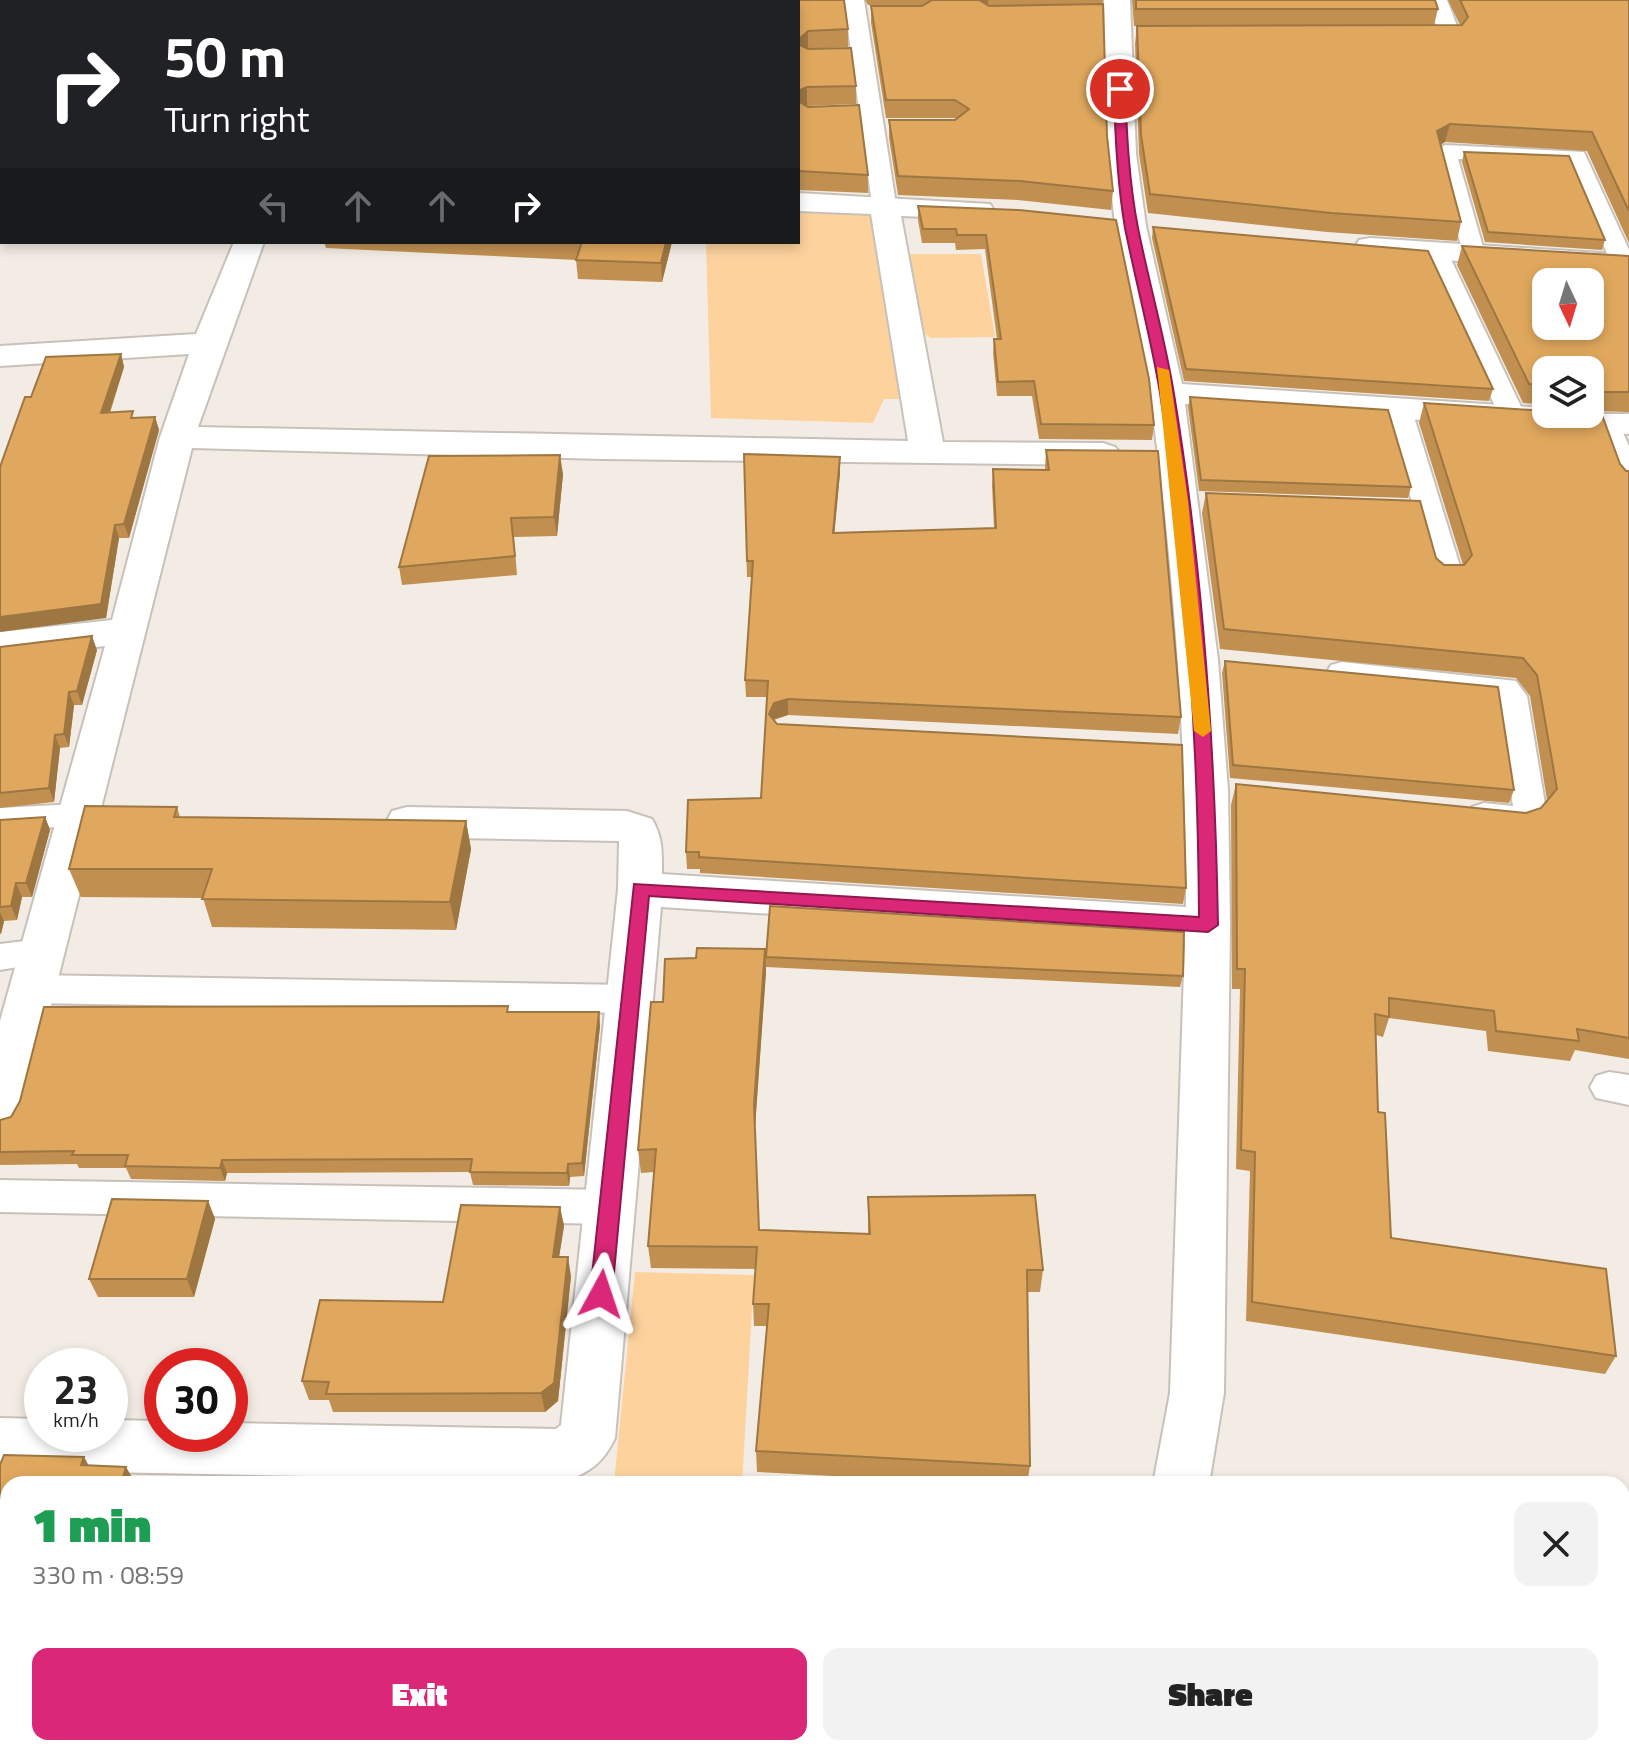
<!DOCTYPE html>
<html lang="en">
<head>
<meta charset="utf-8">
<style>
  :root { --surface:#fff; --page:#f2f2f2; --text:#222; --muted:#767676; --accent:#db2777 }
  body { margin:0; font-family:"Titillium Web",sans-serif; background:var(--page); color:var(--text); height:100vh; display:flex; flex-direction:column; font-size:30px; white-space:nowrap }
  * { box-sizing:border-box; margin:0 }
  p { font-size:26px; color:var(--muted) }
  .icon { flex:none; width:44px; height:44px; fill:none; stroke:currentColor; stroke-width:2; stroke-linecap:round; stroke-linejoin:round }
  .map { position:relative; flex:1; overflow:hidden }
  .drawer { position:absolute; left:0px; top:1476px; width:1630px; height:280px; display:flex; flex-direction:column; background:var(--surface); border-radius:24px 24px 0 0; box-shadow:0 4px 12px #0003 }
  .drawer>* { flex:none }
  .top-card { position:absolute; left:0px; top:0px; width:800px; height:244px; box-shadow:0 4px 12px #0003; background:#202124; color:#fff; overflow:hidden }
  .needle { width:52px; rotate:176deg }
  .buttons { position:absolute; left:1532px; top:268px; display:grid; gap:16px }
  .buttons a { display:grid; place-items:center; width:72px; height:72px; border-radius:16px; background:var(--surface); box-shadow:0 4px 12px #0003; font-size:40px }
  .speed { position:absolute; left:24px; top:1348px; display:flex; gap:16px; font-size:40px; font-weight:700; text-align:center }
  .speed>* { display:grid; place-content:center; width:104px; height:104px; border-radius:50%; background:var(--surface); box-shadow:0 4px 12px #0003; line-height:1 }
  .speed small { font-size:20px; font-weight:400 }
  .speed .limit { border:12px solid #d22; background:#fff; color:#111 }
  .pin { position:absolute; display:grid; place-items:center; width:68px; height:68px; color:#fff; margin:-34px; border:4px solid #fff; border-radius:50%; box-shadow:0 2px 8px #0007 }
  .me { position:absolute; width:88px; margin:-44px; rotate:5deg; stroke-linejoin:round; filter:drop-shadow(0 0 6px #0008) }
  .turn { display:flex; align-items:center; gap:28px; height:168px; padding:0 32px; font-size:36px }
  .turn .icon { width:104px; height:104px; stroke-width:2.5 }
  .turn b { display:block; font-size:56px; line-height:68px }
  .lanes { display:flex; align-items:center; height:76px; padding:0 32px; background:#0003; justify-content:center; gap:40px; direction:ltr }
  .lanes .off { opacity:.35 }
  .round { display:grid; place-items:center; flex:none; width:84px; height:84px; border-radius:16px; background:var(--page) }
  .headline { display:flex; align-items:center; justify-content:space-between; height:136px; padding:0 32px }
  h1 { font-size:48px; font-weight:800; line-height:60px; color:#1e9e55 }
  .primary-button { display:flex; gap:16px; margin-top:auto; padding:16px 32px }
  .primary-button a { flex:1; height:92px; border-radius:16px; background:var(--accent); color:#fff; font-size:32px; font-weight:800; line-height:92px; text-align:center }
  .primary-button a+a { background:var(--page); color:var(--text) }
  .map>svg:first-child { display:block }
</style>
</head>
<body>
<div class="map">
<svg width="1629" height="1756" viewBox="0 0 1629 1756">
  <rect width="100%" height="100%" fill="#f3ece4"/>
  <g fill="#fdd29d">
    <polygon points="798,210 870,212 902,399 884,399 873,423 711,418 706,242 798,242"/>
    <polygon points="910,254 981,254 995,337 931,338 919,331"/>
    <polygon points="635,1272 754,1275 742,1484 561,1484 614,1483"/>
  </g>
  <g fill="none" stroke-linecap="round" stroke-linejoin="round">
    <g stroke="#c7c1b9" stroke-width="4">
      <g id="lane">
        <polygon points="844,0 864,0 896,204 884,211 872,204"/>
        <polygon points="1427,0 1447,0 1461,36 1458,40 1408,40 1405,36 1408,32 1438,30"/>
        <polygon points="1445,145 1584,152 1629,250 1629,269 1614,268 1611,263 1568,163 1458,159 1485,254 1481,259 1465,259 1434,152"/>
        <polygon points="1435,244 1447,251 1525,415 1521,421 1503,421 1499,415 1423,251"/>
        <polygon points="1398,399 1407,401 1411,407 1463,576 1458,582 1438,582 1433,576 1385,407 1389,401"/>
        <polygon points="1607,415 1616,417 1629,446 1629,490 1619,488 1615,482 1594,423 1598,417"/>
        <path d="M1342,662l174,19 11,15 19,114c-15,26 -48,21 -74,13l-4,-8 4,-8 12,-4 29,3 -17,-109 -165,-18 -4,-7 4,-7z"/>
        <polygon points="76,804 88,808 93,816 88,824 0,832 0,808"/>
        <polygon points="41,939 53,943 59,952 53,961 0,970 0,944"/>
        <polygon points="32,975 628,985 641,989 646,999 641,1009 628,1013 32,1003 19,999 14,989 19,979"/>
        <polygon points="1609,1072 1629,1075 1629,1105 1596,1098 1590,1087 1596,1076"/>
        <polygon points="0,1180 609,1190 623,1195 629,1207 623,1219 609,1224 0,1212"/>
      </g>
    </g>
    <g stroke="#c7c1b9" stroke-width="4">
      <g id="street">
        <rect x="319" y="0" width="26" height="2"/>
        <path d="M1104,0h26l6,154 10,72 36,158 364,24v6h83v20l-444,-30 33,256 10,130 2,135 -6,468 -15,91h-56l17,-91 15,-453 -524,-33 -46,531c-11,24 -25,34 -49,43l-566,-11v-52l42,1v15h68v-14l52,1v13h68v-11l326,6 5,-4 57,-536 1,-48 -212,-4 -15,-4 -6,-11 6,-11 15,-4 220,4 25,8c11,19 10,33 10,55l524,33c0,-171 -12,-343 -36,-512 -8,-58 -27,-114 -35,-172 -10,-74 -9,-148 -11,-223z"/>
        <polygon points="798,193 990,204 994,210 990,216 979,219 901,216 943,442 1103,443 1115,447 1121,454 1115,461 1103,465 603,459 192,448 24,1113 17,1127 0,1133 0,1021 105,646 0,658 0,632 112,620 160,437 189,354 0,366 0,346 196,334 234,242 264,242 198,427 908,441 871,214 798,211"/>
        <polygon points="1370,238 1629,255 1629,273 1359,254 1355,247 1359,240"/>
        <rect x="1111" y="1748" width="62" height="8"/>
      </g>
    </g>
    <use href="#lane" fill="#fff" fill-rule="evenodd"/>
    <use href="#street" fill="#fff" fill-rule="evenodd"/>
  </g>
  <g fill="#c19051">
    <polygon points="0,0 2,2 2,232 0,232"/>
    <polygon points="865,0 1103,0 1102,4 1107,136 1113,191 1111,210 1018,200 898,195 889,138 889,120 956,119 954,118 886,118 871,23 871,6 921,5 868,5"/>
    <polygon points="1132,0 1435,0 1438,9 1434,25 1460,25 1448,0 1629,0 1629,243 1587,151 1445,142 1440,145 1461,222 1457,241 1327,232 1148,213 1139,154 1135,44 1137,26 1174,26 1134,26"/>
    <polygon points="798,2 848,29 848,47 808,49 856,86 856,104 806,106 868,175 868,193 798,190"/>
    <polygon points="1464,152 1605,240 1602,250 1485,242 1462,162"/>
    <polygon points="918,206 1019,210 1154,425 1152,440 1039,439 1032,396 997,396 993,353 994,339 997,339 985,249 956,250 955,243 922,243 918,220"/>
    <polygon points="1153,227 1493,389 1489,401 1184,381 1152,238"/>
    <polygon points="324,242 672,242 662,282 578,279 576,260 326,248"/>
    <polygon points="1462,246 1629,256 1629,412 1590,411 1590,370 1546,370 1546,405 1523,403 1457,265"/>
    <polygon points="121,354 124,367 110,413 135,418 155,417 159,430 129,538 119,538 106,618 31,397"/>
    <polygon points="1190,397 1411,487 1408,498 1199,491 1188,407"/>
    <polygon points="1424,403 1620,464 1626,471 1629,471 1629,1059 1575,1050 1570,1061 1488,1051 1486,1031 1389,1018 1383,1037 1376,1035 1378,1112 1391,1238 1616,1356 1605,1374 1246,1321 1250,1171 1236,1169 1240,989 1232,989 1231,805 1236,784 1526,813 1541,808 1547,800 1530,696 1516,678 1220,649 1202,513 1206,493 1436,558 1444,565 1463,565 1419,423"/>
    <polygon points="1046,450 1181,717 1178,734 788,715 774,720 777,724 1186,888 1183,904 700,873 700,869 687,869 686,852 761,798 767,697 746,697 745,680 752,577 747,577 744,454 840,473 834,533 994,528 992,485 993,469 1045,470"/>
    <polygon points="563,474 557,536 514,537 517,575 402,585 399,567"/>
    <polygon points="0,647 97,650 82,705 74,705 69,747 60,748 54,802 0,808"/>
    <polygon points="1225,661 1514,790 1509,803 1230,778 1222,673"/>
    <polygon points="177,807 180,817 466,821 471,849 456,930 212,927 203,898 81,897 69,869"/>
    <polygon points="45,817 50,830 32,897 22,897 17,920 4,921 1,934 0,934 0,820"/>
    <polygon points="697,948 1183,976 1180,987 766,967 755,1127 759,1230 868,1234 868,1197 1043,1270 1040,1292 1027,1292 1030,1466 1027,1484 983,1484 757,1472 756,1451 767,1326 754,1326 753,1304 756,1269 651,1268 648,1246 654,1172 641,1173 638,1150 663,1002 696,958"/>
    <polygon points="509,1012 599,1012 600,1026 584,1176 570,1177 569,1186 473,1185 470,1172 227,1173 225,1181 131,1179 126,1168 79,1168 77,1164 0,1165 0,1120"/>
    <polygon points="208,1201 215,1219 194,1297 98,1297 89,1279"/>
    <polygon points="560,1207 564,1226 559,1257 571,1276 558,1401 545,1412 333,1412 329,1400 309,1400 302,1381 443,1302"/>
    <polygon points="0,1465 8,1484 8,1745 0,1745"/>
    <polygon points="1622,1551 1629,1656 1629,1673 1628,1674 1622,1673"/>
    <polygon points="57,1748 714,1748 713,1756 63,1756"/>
  </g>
  <g fill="#9d7642">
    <polygon points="976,0 988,0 988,6"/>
    <polygon points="808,31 808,49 798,58 798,40"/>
    <polygon points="807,87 807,105 798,109 798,91"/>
    <polygon points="1450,124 1445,142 1432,149 1437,131"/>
    <polygon points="666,242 672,242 662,282 661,263"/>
    <polygon points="121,354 124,367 105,426 101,413"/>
    <polygon points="155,417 159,430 129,538 124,524"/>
    <polygon points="560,455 563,474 557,536 554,517"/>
    <polygon points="840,457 840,473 833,549 833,533"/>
    <polygon points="115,525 119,538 106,618 0,632 0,617"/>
    <polygon points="92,636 97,650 82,705 77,691"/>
    <polygon points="69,692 74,705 69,747 64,734"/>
    <polygon points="788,699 788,715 774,719 769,731 769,714 774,703"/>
    <polygon points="55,735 60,748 54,802 49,788"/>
    <polygon points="45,817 50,830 32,897 26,883"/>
    <polygon points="466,821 471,849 456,930 450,902"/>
    <polygon points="16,883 22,897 17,920 11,906"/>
    <polygon points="0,912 4,921 1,934 0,931"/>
    <polygon points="765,949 766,973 755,1128 754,1105"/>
    <polygon points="599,1012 600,1026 584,1176 582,1163"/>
    <polygon points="222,1160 227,1173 225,1181 220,1168"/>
    <polygon points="568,1164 570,1177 569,1186 567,1173"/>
    <polygon points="208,1201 215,1219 194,1297 187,1279"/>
    <polygon points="560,1207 564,1226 556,1276 553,1257"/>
    <polygon points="568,1257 571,1276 558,1401 545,1412 541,1393"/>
    <polygon points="84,1457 94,1475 81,1465"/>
    <polygon points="126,1467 136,1484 121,1484"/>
  </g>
  <g fill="#e0a85e" stroke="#9d7642" stroke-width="2" fill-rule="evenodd">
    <polygon points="0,0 301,0 300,2 2,2 2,208 0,208"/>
    <polygon points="594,0 844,0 848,29 808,31 798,40 798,2 593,2"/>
    <polygon points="932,0 979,0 989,6 1103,4 1107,136 1113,191 1020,181 898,176 889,120 955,120 969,109 955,100 886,100 871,6 922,6"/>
    <polygon points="1136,0 1435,0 1438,9 1136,9"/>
    <polygon points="1460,0 1629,0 1629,211 1592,132 1450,124 1437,131 1461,222 1331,213 1150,194 1141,135 1137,26 1462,25 1468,17"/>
    <polygon points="798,44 808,49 851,48 856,86 807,87 798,91"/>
    <polygon points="798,101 808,107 859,105 868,175 798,171"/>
    <polygon points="1464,152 1569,156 1605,240 1488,232"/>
    <polygon points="918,206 1019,210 1116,220 1149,379 1154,425 1041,424 1034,381 998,382 994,339 1001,339 986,235 957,235 956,229 923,229"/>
    <polygon points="1153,227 1428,251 1493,389 1186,369"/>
    <polygon points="582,242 666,242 661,263 576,260"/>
    <path d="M1462,246l167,10v136h-39v-22h-44v15l-17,-1zM1546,282h44v44h-44z"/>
    <polygon points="121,354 101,413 133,411 131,418 155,417 124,524 115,525 101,604 0,617 0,467 25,397 31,397 46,357"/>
    <polygon points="1190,397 1388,410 1411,487 1201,480"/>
    <polygon points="1424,403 1546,411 1546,414 1602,415 1620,464 1626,471 1629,471 1629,1038 1577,1029 1579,1041 1496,1031 1494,1011 1389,998 1389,1017 1375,1014 1378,1112 1385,1113 1391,1238 1606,1269 1616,1356 1252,1302 1255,1152 1241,1150 1245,969 1237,969 1236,784 1526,813 1541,808 1557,789 1537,675 1523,658 1224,629 1206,493 1420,501 1436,558 1444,565 1464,565 1472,555"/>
    <polygon points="1046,450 1158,451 1181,717 788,699 774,703 769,714 777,724 1182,745 1186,888 699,857 699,852 686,852 688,800 761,798 768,681 745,680 753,561 747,561 744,454 840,457 833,533 996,528 993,469 1049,470"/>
    <polygon points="560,455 554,517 511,518 515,556 399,567 429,456"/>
    <polygon points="92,636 77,691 69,692 64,734 55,735 49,788 0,793 0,647"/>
    <polygon points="1225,661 1498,687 1514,790 1233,765"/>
    <polygon points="85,806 177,807 174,817 466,821 450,902 202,899 212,869 69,869"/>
    <polygon points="45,817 26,883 16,883 11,906 0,907 0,820"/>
    <polygon points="770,906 1184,932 1183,976 766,957"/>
    <polygon points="697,948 765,949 754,1105 759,1230 870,1234 868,1197 1035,1195 1043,1270 1027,1270 1030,1466 756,1451 769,1304 753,1304 757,1247 648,1246 656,1149 638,1150 651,1002 663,1002 665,959 696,958"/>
    <polygon points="508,1006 507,1012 599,1012 582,1163 568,1164 567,1173 470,1172 472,1159 222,1160 220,1168 125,1166 128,1155 72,1155 74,1151 0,1152 0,1120 11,1117 20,1101 44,1007"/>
    <polygon points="112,1199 208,1201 187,1279 89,1279"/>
    <polygon points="461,1205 560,1207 553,1257 568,1257 554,1383 541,1393 326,1394 329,1382 302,1381 320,1300 443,1302"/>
    <polygon points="4,1455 84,1457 81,1465 126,1467 121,1484 8,1484 8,1730 0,1730 0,1465"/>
    <polygon points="1239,1480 1261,1484 1239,1484"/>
    <polygon points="333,1483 484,1484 333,1484"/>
    <polygon points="1622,1551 1629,1552 1629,1656 1622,1655"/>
    <polygon points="77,1748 711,1748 710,1756 193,1756 193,1753"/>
    <rect x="949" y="1748" width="133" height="8"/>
    <polygon points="1177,1748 1606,1748 1629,1753 1629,1756 1177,1756"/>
  </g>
  <path fill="#db2777" stroke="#8e194d" stroke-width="2" d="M1120,86l5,3c2,47 4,93 13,139 11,55 27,110 36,166 29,175 41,354 44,531l-10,7 -559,-36 -37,398 -3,6h-16l-3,-6 44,-410 565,33c-1,-174 -12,-351 -39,-524 -9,-55 -24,-110 -35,-165 -8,-46 -10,-92 -11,-139z"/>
  <polygon fill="#f59e0b" points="1157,367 1169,370 1188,501 1211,731 1203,737 1194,731"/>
</svg>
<div class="buttons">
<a><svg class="needle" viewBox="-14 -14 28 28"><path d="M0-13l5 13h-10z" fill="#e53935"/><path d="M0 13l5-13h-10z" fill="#767676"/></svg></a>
<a><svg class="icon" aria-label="layers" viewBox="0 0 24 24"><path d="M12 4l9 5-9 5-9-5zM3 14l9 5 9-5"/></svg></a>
</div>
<div class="speed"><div>23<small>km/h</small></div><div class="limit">30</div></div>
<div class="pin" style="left:1120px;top:89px;background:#d93025"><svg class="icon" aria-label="arrive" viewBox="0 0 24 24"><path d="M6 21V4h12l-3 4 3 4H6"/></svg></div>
<svg class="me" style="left:601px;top:1294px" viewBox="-20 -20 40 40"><path d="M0-17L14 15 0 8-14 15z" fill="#db2777" stroke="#fff" stroke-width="4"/></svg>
<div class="top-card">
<div class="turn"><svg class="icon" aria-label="right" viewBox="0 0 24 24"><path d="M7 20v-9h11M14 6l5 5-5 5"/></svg><div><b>50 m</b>Turn right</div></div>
<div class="lanes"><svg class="icon off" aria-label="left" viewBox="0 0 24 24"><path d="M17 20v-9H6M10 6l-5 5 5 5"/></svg><svg class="icon off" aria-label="ahead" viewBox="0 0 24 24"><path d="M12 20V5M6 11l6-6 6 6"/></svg><svg class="icon off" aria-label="ahead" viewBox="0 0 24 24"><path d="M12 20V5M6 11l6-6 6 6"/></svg><svg class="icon" aria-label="right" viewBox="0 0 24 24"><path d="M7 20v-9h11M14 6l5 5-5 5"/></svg></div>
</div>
<section class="drawer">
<div class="headline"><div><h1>1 min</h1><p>330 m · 08:59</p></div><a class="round"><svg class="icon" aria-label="close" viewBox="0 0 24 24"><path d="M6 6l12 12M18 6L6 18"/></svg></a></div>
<div class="primary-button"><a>Exit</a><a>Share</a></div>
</section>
</div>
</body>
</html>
